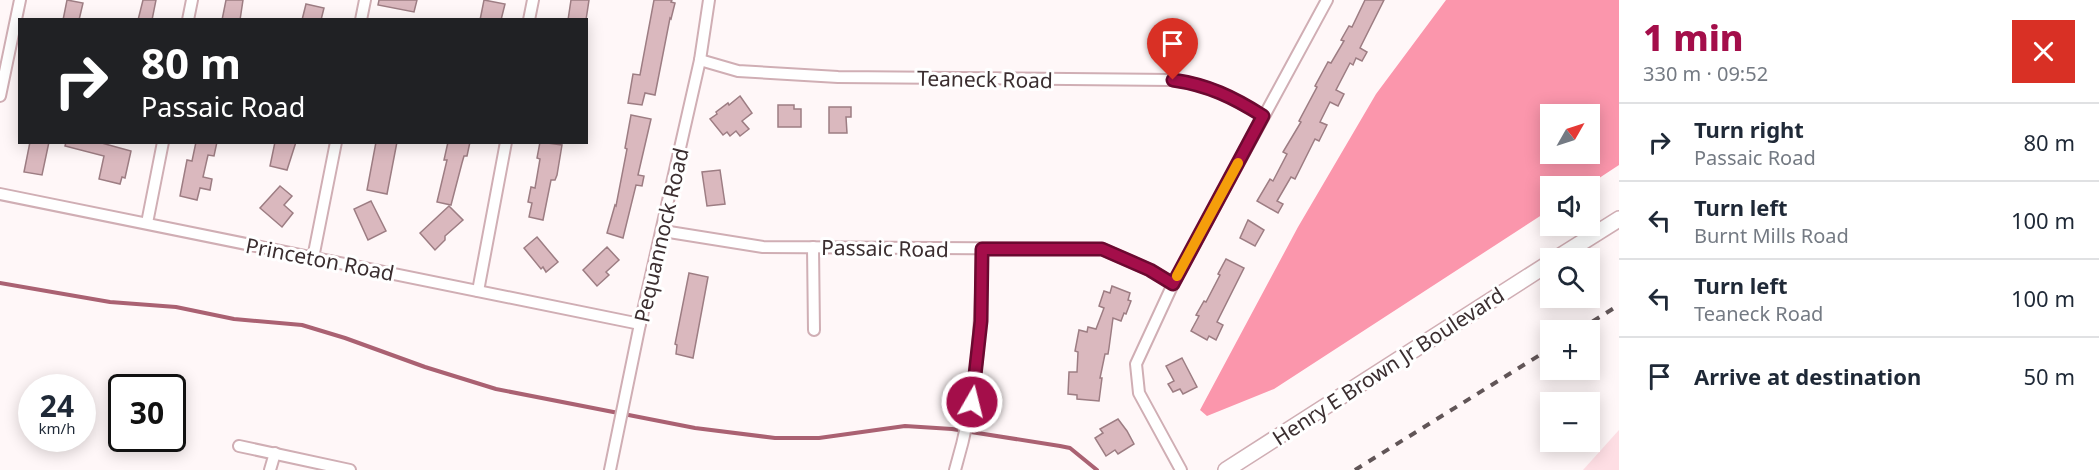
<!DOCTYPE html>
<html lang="en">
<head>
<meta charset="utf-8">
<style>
  :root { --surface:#fff; --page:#f6f6f7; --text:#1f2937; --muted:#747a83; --line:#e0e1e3; --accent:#a40e4a }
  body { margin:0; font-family:"Noto Sans",sans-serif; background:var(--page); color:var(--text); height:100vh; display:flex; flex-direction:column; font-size:22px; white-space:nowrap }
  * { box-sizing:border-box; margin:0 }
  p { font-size:20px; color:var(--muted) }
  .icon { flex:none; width:33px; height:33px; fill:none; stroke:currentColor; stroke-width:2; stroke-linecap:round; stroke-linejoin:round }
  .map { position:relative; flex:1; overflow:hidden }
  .drawer { display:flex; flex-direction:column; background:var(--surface); width:480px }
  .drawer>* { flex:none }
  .guide { position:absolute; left:18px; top:18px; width:570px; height:126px; border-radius:0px; box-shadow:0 3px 15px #0003; background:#202124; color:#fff; overflow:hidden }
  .needle { width:39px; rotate:51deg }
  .fabs { position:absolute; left:1540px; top:104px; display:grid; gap:12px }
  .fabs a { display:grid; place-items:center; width:60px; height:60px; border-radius:0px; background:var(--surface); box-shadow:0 3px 15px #0003; font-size:30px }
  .speed { position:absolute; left:18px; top:374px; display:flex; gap:12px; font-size:30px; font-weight:700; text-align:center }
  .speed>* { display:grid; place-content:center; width:78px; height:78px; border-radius:50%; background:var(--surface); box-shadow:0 3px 15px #0003; line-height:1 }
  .speed small { font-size:15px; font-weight:400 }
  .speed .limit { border:3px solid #111; border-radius:9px; background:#fff; color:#111 }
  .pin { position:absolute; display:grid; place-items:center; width:51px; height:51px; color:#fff; margin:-62px -26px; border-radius:50% 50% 50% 0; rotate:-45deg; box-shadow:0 0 6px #0007 }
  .pin .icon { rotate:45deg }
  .me { position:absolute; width:66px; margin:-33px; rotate:8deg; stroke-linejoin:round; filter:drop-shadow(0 0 4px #0008) }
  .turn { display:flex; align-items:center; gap:21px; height:126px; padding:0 24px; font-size:27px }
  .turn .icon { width:78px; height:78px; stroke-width:2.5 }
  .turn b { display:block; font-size:42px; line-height:51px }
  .round { display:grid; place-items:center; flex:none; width:63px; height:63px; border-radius:0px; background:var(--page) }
  .headline { display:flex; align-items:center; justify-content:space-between; height:102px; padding:0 24px }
  h1 { font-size:36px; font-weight:800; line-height:45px; color:var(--accent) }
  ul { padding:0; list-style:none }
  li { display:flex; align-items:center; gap:18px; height:78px; padding:0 24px; border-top:2px solid var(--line) }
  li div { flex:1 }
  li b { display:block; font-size:22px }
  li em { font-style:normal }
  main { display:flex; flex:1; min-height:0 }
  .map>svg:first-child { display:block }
</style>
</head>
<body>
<main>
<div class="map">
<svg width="1619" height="470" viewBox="0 0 1619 470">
  <rect width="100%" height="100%" fill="#fff7f8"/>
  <polygon fill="#fedee4" points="1619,430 1619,470 1583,470"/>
  <path fill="#fb96ac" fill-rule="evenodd" d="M1446,0h173v165l-32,21h-36v23l-277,180 -67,27 -7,-6 98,-183 78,-133zM1551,114h39v39h-39z"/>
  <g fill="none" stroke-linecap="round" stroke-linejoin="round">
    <polyline stroke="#aa6172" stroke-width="4" points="0,283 110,302 176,307 234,319 302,325 345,338 425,367 496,389 695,428 775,438 819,438 905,426 952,429 1060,446 1070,448 1097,470"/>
  </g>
  <g fill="#dab8be" stroke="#9d7d83" stroke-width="1.5">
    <polygon points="67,0 83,3 79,20 63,20"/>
    <polygon points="143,0 156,0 152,20 138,20"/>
    <polygon points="226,0 243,0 240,20 222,20"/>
    <polygon points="379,0 417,0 414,12 378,5"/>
    <polygon points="484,0 505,4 501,20 480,20"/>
    <polygon points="571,0 589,0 586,20 568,20"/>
    <polygon points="654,0 672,0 671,2 675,3 671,19 670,18 655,95 645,93 642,105 628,103 633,74 640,75"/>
    <polygon points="1365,0 1384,0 1360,48 1367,52 1362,61 1356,58 1353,65 1350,63 1336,90 1344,94 1338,106 1330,102 1320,122 1327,125 1319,141 1315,139 1295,179 1291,177 1277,201 1283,204 1278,213 1257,201 1270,179 1273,181 1287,154 1283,152 1301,122 1299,121 1317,87 1315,86 1328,62 1331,63 1344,41 1341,40 1349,26 1352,27"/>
    <polygon points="306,4 324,8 321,20 302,20"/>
    <polygon points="740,96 752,113 742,121 749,129 740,136 736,131 730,136 727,132 723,135 710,119 717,114 716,112 728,103 729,105"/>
    <polygon points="778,105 794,105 794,109 801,109 801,127 778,127"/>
    <polygon points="829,107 851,107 851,117 846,117 847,133 829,133"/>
    <polygon points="631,115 651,119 638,175 644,176 642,186 636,185 623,238 607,233 615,205 616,206 627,149 625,148"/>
    <polygon points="30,142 49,142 42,175 24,172"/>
    <polygon points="66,142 98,142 131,151 125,178 122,177 120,184 99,179 104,156 65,146"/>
    <polygon points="196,142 217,142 214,156 208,155 203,177 212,179 210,190 200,188 197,200 180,196 187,160 192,161"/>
    <polygon points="275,142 296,142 287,170 270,166"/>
    <polygon points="376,142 397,142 387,194 367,190"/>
    <polygon points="448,142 470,142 467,156 464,156 462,163 451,205 437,202 447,160 444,160"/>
    <polygon points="540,142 562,145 557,175 555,180 551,180 543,220 529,217 532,203 528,202 531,187 535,188 540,159 537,158"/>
    <polygon points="720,170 725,204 707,206 702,172"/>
    <polygon points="280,186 292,196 284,205 293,213 282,227 260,208"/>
    <polygon points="371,201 386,231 368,240 354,209"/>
    <polygon points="449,206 463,220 445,236 445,240 435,250 420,233"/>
    <polygon points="1248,220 1264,230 1255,246 1240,238"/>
    <polygon points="537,237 558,262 546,272 543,267 541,269 524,248"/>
    <polygon points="607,247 619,260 606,272 609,275 597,286 583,270"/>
    <polygon points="1226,259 1244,268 1217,322 1223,325 1216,340 1209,336 1207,340 1191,331 1199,316 1196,315 1204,301 1206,302 1220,275 1218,274"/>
    <polygon points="689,273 708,277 693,358 676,354 677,345 675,344"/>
    <polygon points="1112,286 1130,293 1128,300 1131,301 1126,314 1124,313 1121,321 1113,318 1109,348 1108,354 1105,354 1100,378 1102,378 1099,401 1077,399 1077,395 1068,394 1069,372 1077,372 1078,352 1075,351 1079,330 1087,332 1088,327 1096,329 1104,308 1099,306 1104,291 1110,293"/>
    <polygon points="1182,358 1197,387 1183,394 1180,389 1173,392 1168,384 1174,381 1166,366"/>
    <polygon points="1118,419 1127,431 1134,444 1118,454 1115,450 1106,456 1095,438 1103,433 1100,429"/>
  </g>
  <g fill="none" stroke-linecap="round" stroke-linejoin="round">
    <g stroke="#d0aeb4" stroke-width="14">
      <g id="minor">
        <polyline points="188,20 192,0"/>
        <polyline points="361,20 365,0"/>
        <polyline points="529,20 533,0"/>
        <path d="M700,60l38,11 100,6 335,3c36,5 59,17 90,36"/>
        <polyline points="0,96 20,0"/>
        <polyline points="0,194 640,324"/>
        <polyline points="147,223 163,142"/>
        <polyline points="663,231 763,247 1102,249 1150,270 1173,284"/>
        <polyline points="813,247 814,330"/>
        <polyline points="313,258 336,142"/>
        <polyline points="478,291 506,142"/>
        <polyline points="239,446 350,470"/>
        <polyline points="270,470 275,453"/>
        <polyline points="610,470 640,324 700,60 709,0"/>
        <path d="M955,470c23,-77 26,-141 27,-221"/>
        <polyline points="1181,470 1139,393 1136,364 1173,284 1327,0"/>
      </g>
    </g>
    <g stroke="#d0aeb4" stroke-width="18">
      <g id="secondary">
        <polyline points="1557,258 1619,219"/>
        <polyline points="1226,470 1551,262"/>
      </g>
    </g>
    <use href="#minor" stroke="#fff" stroke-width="10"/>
    <use href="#secondary" stroke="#fff" stroke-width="15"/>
    <g stroke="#615557" stroke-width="4" stroke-dasharray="8 8" stroke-linecap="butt">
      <polyline points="1579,330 1619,305"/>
      <polyline points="1355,470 1551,348"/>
    </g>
  </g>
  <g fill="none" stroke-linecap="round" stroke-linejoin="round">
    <g stroke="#6b0930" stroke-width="15">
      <path id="route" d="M972,402l9,-81 1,-72h120l48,21 23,14 90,-168c-30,-19 -55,-31 -90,-36"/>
    </g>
    <use href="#route" stroke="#a40e4a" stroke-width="10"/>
    <polyline stroke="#f59e0b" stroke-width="10" points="1177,276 1238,163"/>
  </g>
  <g text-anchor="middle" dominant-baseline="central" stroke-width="6" stroke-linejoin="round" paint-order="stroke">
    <g font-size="21" fill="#3b2e30" stroke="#fff">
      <text transform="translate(985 79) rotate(1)">Teaneck Road</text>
      <text transform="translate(661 235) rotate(-77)">Pequannock Road</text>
      <text transform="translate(885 248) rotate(1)">Passaic Road</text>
      <text transform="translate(320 259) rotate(11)">Princeton Road</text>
      <text transform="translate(1388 366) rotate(-33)">Henry E Brown Jr Boulevard</text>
    </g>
  </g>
</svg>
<div class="fabs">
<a><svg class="needle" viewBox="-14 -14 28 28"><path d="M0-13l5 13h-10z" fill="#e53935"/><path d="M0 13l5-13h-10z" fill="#747a83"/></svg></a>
<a><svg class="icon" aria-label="sound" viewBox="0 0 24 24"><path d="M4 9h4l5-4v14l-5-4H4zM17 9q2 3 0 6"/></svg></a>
<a><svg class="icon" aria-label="search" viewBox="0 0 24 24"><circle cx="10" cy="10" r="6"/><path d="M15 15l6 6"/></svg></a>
<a>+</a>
<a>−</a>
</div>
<div class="speed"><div>24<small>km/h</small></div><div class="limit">30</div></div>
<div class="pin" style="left:1173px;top:80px;background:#d93025"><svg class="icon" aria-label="arrive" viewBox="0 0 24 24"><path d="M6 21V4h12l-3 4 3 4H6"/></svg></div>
<svg class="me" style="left:972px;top:402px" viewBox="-20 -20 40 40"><circle r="17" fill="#a40e4a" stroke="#fff" stroke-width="3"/><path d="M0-11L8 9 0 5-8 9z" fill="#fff"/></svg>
<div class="guide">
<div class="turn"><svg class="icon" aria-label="right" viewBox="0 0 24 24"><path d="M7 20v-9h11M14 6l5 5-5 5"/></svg><div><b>80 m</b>Passaic Road</div></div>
</div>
</div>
<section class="drawer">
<div class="headline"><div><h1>1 min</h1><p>330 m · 09:52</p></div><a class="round" style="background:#d93025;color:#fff"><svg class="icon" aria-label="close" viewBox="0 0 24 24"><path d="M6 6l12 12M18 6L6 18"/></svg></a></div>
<ul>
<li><svg class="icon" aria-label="right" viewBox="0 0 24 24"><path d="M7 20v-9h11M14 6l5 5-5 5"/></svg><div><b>Turn right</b><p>Passaic Road</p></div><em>80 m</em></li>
<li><svg class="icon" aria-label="left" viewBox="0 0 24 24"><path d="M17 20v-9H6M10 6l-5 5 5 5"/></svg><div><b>Turn left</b><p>Burnt Mills Road</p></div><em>100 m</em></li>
<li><svg class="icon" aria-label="left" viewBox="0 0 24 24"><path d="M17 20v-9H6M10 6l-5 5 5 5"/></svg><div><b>Turn left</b><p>Teaneck Road</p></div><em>100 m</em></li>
<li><svg class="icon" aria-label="arrive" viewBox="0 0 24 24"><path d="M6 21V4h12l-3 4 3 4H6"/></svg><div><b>Arrive at destination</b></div><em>50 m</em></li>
</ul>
</section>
</main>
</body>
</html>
